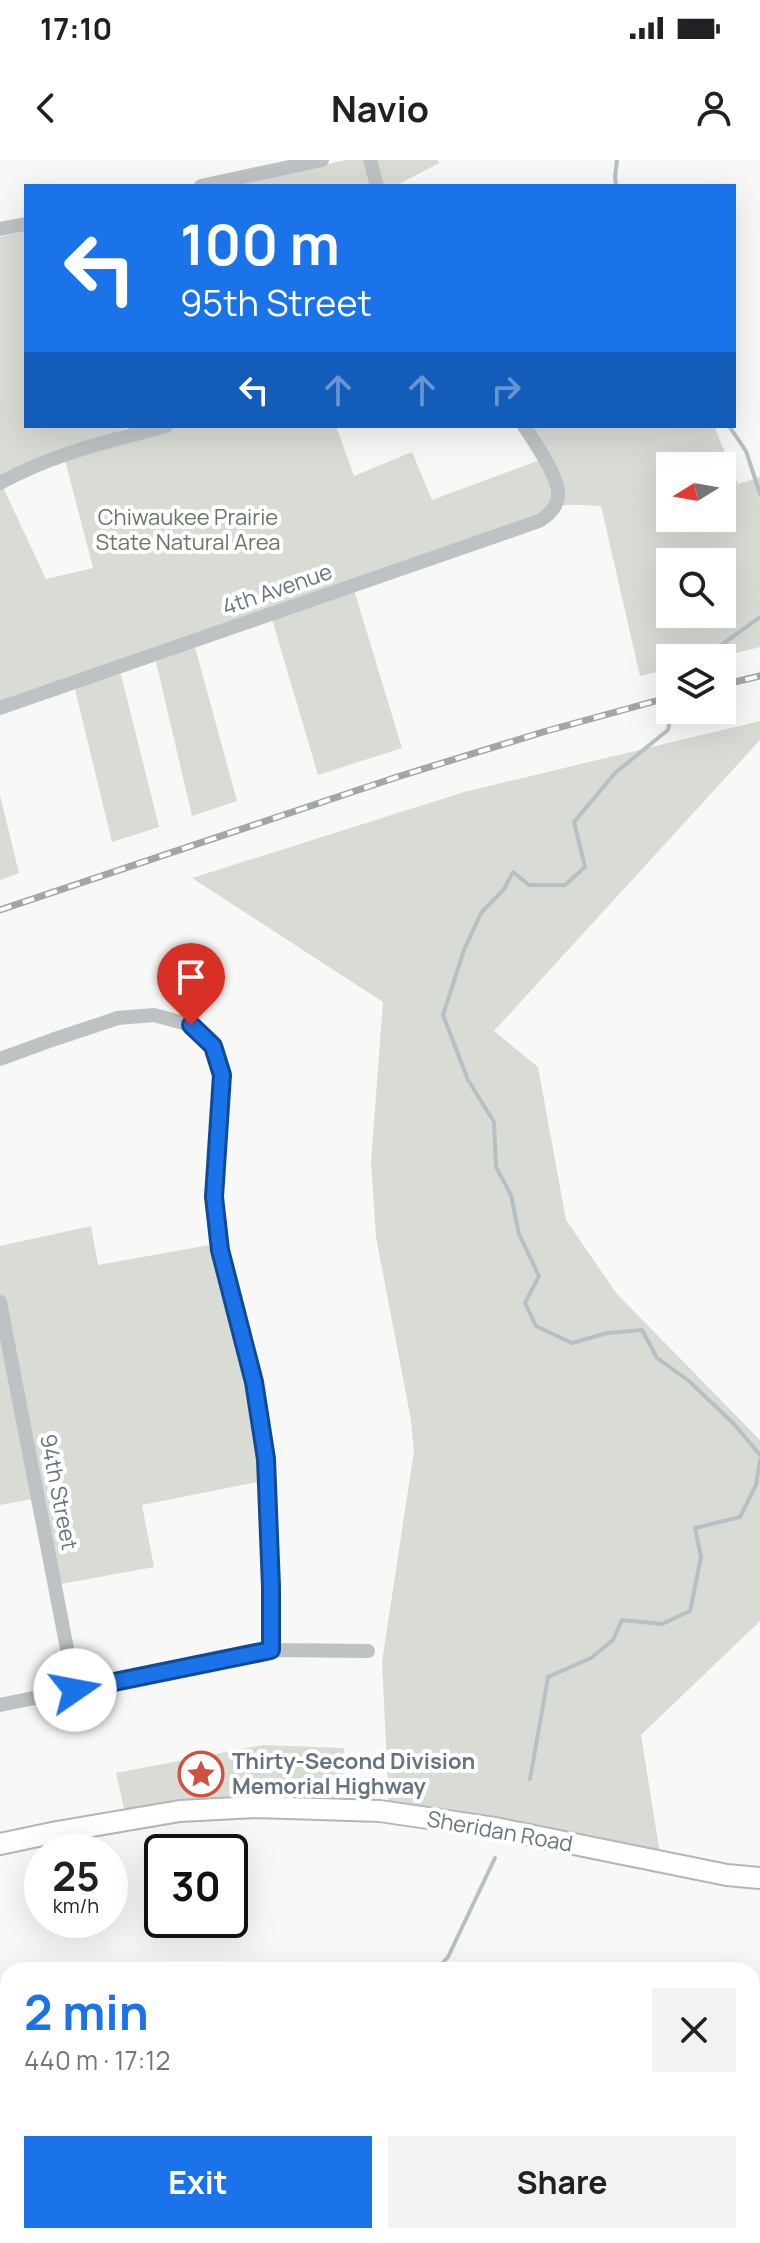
<!DOCTYPE html>
<html lang="en">
<head>
<meta charset="utf-8">
<style>
  :root { --surface:#fff; --page:#f2f2f2; --text:#202124; --muted:#757577; --accent:#1a73e8 }
  body { margin:0; font-family:Manrope,sans-serif; background:var(--page); color:var(--text); height:100vh; display:flex; flex-direction:column; font-size:30px; white-space:nowrap }
  * { box-sizing:border-box; margin:0 }
  p { font-size:26px; color:var(--muted) }
  .icon { flex:none; width:44px; height:44px; fill:none; stroke:currentColor; stroke-width:2; stroke-linecap:round; stroke-linejoin:round }
  .map { position:relative; flex:1; overflow:hidden }
  .details { position:absolute; left:0px; top:1802px; width:760px; height:282px; display:flex; flex-direction:column; background:var(--surface); border-radius:24px 24px 0 0; box-shadow:0 8px 32px #0002 }
  .details>* { flex:none }
  .guide { position:absolute; left:24px; top:24px; width:712px; height:244px; border-radius:0px; box-shadow:0 8px 32px #0002; background:#1a73e8; color:#fff; overflow:hidden }
  .needle { width:52px; rotate:259deg }
  .fabs { position:absolute; left:656px; top:292px; display:grid; gap:16px }
  .fabs a { display:grid; place-items:center; width:80px; height:80px; border-radius:0px; background:var(--surface); box-shadow:0 8px 32px #0002; font-size:40px }
  .speed { position:absolute; left:24px; top:1674px; display:flex; gap:16px; font-size:40px; font-weight:700; text-align:center }
  .speed>* { display:grid; place-content:center; width:104px; height:104px; border-radius:50%; background:var(--surface); box-shadow:0 8px 32px #0002; line-height:1 }
  .speed small { font-size:20px; font-weight:400 }
  .speed .limit { border:4px solid #111; border-radius:12px; background:#fff; color:#111 }
  .pin { position:absolute; display:grid; place-items:center; width:68px; height:68px; color:#fff; margin:-82px -34px; border-radius:50% 50% 50% 0; rotate:-45deg; box-shadow:0 0 8px #0007 }
  .pin .icon { rotate:45deg }
  .me { position:absolute; width:88px; margin:-44px; rotate:78deg; stroke-linejoin:round; filter:drop-shadow(0 0 6px #0008) }
  .turn { display:flex; align-items:center; gap:28px; height:168px; padding:0 24px; font-size:36px }
  .turn .icon { width:104px; height:104px; stroke-width:2.5 }
  .turn b { display:block; font-size:56px; line-height:68px }
  .lanes { display:flex; align-items:center; height:76px; padding:0 24px; background:#0003; justify-content:center; gap:40px; direction:ltr }
  .lanes .off { opacity:.35 }
  .round { display:grid; place-items:center; flex:none; width:84px; height:84px; border-radius:0px; background:var(--page) }
  .overview { display:flex; align-items:center; justify-content:space-between; height:136px; padding:0 24px }
  h1 { font-size:48px; font-weight:700; line-height:60px; color:var(--accent) }
  .action { display:flex; gap:16px; margin-top:auto; padding:16px 24px }
  .action a { flex:1; height:92px; border-radius:0px; background:var(--accent); color:#fff; font-size:32px; font-weight:700; line-height:92px; text-align:center }
  .action a+a { background:var(--page); color:var(--text) }
  .status { display:flex; justify-content:space-between; align-items:center; height:56px; padding:0 40px; background:var(--surface); direction:ltr }
  .status svg { height:22px; fill:currentColor }
  header { display:flex; justify-content:space-between; align-items:center; height:104px; padding:0 24px; background:var(--surface); font-size:36px; font-weight:700 }
  .map>svg:first-child { display:block }
</style>
</head>
<body>
<div class="status"><b>17:10</b><svg viewBox="0 0 49 12"><path d="M0 12V9h3v3zM5 12V6h3v6zM10 12V3h3v9zM15 12V0h3v12zM26 1h20v11H26zM47 4h2v5h-2z"/></svg></div>
<header><svg class="icon" aria-label="back" viewBox="0 0 24 24"><path d="M15 5l-7 7 7 7"/></svg>Navio<svg class="icon" aria-label="person" viewBox="0 0 24 24"><circle cx="12" cy="8" r="4"/><path d="M4 21q1-7 8-7t8 7"/></svg></header>
<div class="map">
<svg width="760" height="2083" viewBox="0 0 760 2083">
  <rect width="100%" height="100%" fill="#f8f8f6"/>
  <g fill="#d8dcd5" fill-rule="evenodd">
    <polygon points="346,0 438,0 439,3 395,26 234,26"/>
    <path d="M26,71v195h104l-129,57 45,96 47,-11 -28,-108 116,-34h155l18,50 58,-24 20,48 116,-43 -18,-31h184l24,58 22,-7v170l-45,11h-45v11l-30,7 -39,-170c-21,-1 -45,-5 -62,8l-188,66 51,168 -84,27 -49,-166 -77,27 45,165 -45,15 -39,-167 -33,22 39,156 -47,15 -40,-165 -72,24v-464zM670,306h52v52h-52zM670,402h52v52h-52z"/>
    <polygon points="760,561 760,580 494,871 538,907 566,1060 617,1134 760,1280 760,1461 641,1575 660,1694 477,1654 389,1646 382,1502 414,1291 411,1260 376,1077 371,1002 383,842 192,718 464,632"/>
    <polygon points="0,635 19,713 0,720"/>
    <polygon points="91,1066 98,1105 215,1084 253,1242 262,1321 142,1345 154,1407 61,1424 44,1337 0,1345 0,1086"/>
    <polygon points="263,1585 344,1588 341,1642 125,1653 116,1613"/>
    <polygon points="8,2069 8,2076 98,2076 93,2083 0,2083 0,2070"/>
  </g>
  <g fill="none" stroke-linecap="round" stroke-linejoin="round">
    <g stroke="#b5c1c4" stroke-width="4">
      <polyline points="616,26 615,17 617,0"/>
      <polyline points="729,266 746,291 760,334"/>
      <polyline points="703,498 760,457"/>
      <polyline points="672,550 668,570 616,612 574,662 585,707 565,725 529,725 513,712 504,729 481,753 464,790 443,855 468,920 494,962 496,1007 511,1035 519,1074 539,1116 525,1143 536,1166 572,1183 607,1173 642,1170 657,1198 689,1221 734,1264 760,1295"/>
      <polyline points="530,1619 548,1517 591,1498 613,1480 622,1460 662,1464 690,1451 701,1397 695,1368 740,1357 756,1325 760,1300"/>
      <polyline points="436,1810 448,1797 495,1698"/>
      <polyline points="0,2021 8,2015"/>
    </g>
    <g stroke="#b1b7b9" stroke-width="24">
      <polyline id="primary" points="0,1684 57,1672 180,1651 257,1647 380,1651 495,1668 727,1715 760,1718"/>
    </g>
    <g stroke="#bdc2c5" stroke-width="14">
      <polyline points="370,0 377,26"/>
      <polyline points="201,26 322,0"/>
      <polyline points="0,69 26,64"/>
      <path d="M0,323c52,-29 109,-42 166,-57"/>
      <path d="M0,548l539,-187c10,-6 18,-13 19,-25 2,-18 -24,-55 -34,-70"/>
      <polyline points="0,899 52,880 118,858 154,855 191,865 213,886 222,915 214,1037 220,1090 254,1222 266,1299 271,1427 271,1490"/>
      <polyline points="0,1142 75,1530"/>
      <polyline points="0,1545 271,1490 368,1491"/>
    </g>
    <use href="#primary" stroke="#fff" stroke-width="20"/>
    <g stroke="#a0a7ab" stroke-width="7">
      <g id="rail">
        <polyline points="722,525 760,516"/>
        <polyline points="0,750 397,617 543,572 670,537"/>
      </g>
    </g>
    <use href="#rail" stroke="#fff" stroke-width="4" stroke-dasharray="12" stroke-linecap="butt"/>
  </g>
  <g fill="none" stroke-linecap="round" stroke-linejoin="round">
    <g stroke="#114b97" stroke-width="20">
      <polyline id="route" points="75,1530 271,1490 271,1427 266,1299 254,1222 220,1090 214,1037 222,915 213,886 191,865"/>
    </g>
    <use href="#route" stroke="#1a73e8" stroke-width="14"/>
  </g>
  <defs>
    <g id="sight-ring" transform="scale(2.3)"><circle r="9.5" fill="#fff" stroke="#d0513d" stroke-width="1.5"/><path d="M0-6L1.8-2.2L6-1.7L2.9 1.2L3.7 5.4L0 3.3L-3.7 5.4L-2.9 1.2L-6-1.7L-1.8-2.2Z" fill="#d0513d"/></g>
  </defs>
  <g fill-rule="evenodd">
    <use href="#sight-ring" x="201" y="1614"/>
  </g>
  <g text-anchor="middle" dominant-baseline="central" stroke-width="8" stroke-linejoin="round" paint-order="stroke">
    <g font-size="22" fill="#697664" stroke="#fff">
      <text x="188" y="357">Chiwaukee Prairie<tspan x="188" dy="25">State Natural Area</tspan></text>
    </g>
    <g font-size="22" fill="#66757d" stroke="#fff">
      <text transform="translate(277 429) rotate(-19)">4th Avenue</text>
      <text transform="translate(59 1332) rotate(79)">94th Street</text>
      <text transform="translate(500 1671) rotate(10)">Sheridan Road</text>
    </g>
    <g font-size="22" font-weight="bold" fill="#66757d" stroke="#fff" text-anchor="start">
      <text x="232" y="1601">Thirty-Second Division<tspan x="232" dy="25">Memorial Highway</tspan></text>
    </g>
  </g>
</svg>
<div class="fabs">
<a><svg class="needle" viewBox="-14 -14 28 28"><path d="M0-13l5 13h-10z" fill="#e53935"/><path d="M0 13l5-13h-10z" fill="#757577"/></svg></a>
<a><svg class="icon" aria-label="search" viewBox="0 0 24 24"><circle cx="10" cy="10" r="6"/><path d="M15 15l6 6"/></svg></a>
<a><svg class="icon" aria-label="layers" viewBox="0 0 24 24"><path d="M12 4l9 5-9 5-9-5zM3 14l9 5 9-5"/></svg></a>
</div>
<div class="speed"><div>25<small>km/h</small></div><div class="limit">30</div></div>
<div class="pin" style="left:191px;top:865px;background:#d93025"><svg class="icon" aria-label="arrive" viewBox="0 0 24 24"><path d="M6 21V4h12l-3 4 3 4H6"/></svg></div>
<svg class="me" style="left:75px;top:1530px" viewBox="-20 -20 40 40"><circle r="19" fill="#fff"/><path d="M0-13L10 11 0 6-10 11z" fill="#1a73e8"/></svg>
<div class="guide">
<div class="turn"><svg class="icon" aria-label="left" viewBox="0 0 24 24"><path d="M17 20v-9H6M10 6l-5 5 5 5"/></svg><div><b>100 m</b>95th Street</div></div>
<div class="lanes"><svg class="icon" aria-label="left" viewBox="0 0 24 24"><path d="M17 20v-9H6M10 6l-5 5 5 5"/></svg><svg class="icon off" aria-label="ahead" viewBox="0 0 24 24"><path d="M12 20V5M6 11l6-6 6 6"/></svg><svg class="icon off" aria-label="ahead" viewBox="0 0 24 24"><path d="M12 20V5M6 11l6-6 6 6"/></svg><svg class="icon off" aria-label="right" viewBox="0 0 24 24"><path d="M7 20v-9h11M14 6l5 5-5 5"/></svg></div>
</div>
<section class="details">
<div class="overview"><div><h1>2 min</h1><p>440 m · 17:12</p></div><a class="round"><svg class="icon" aria-label="close" viewBox="0 0 24 24"><path d="M6 6l12 12M18 6L6 18"/></svg></a></div>
<div class="action"><a>Exit</a><a>Share</a></div>
</section>
</div>
</body>
</html>
